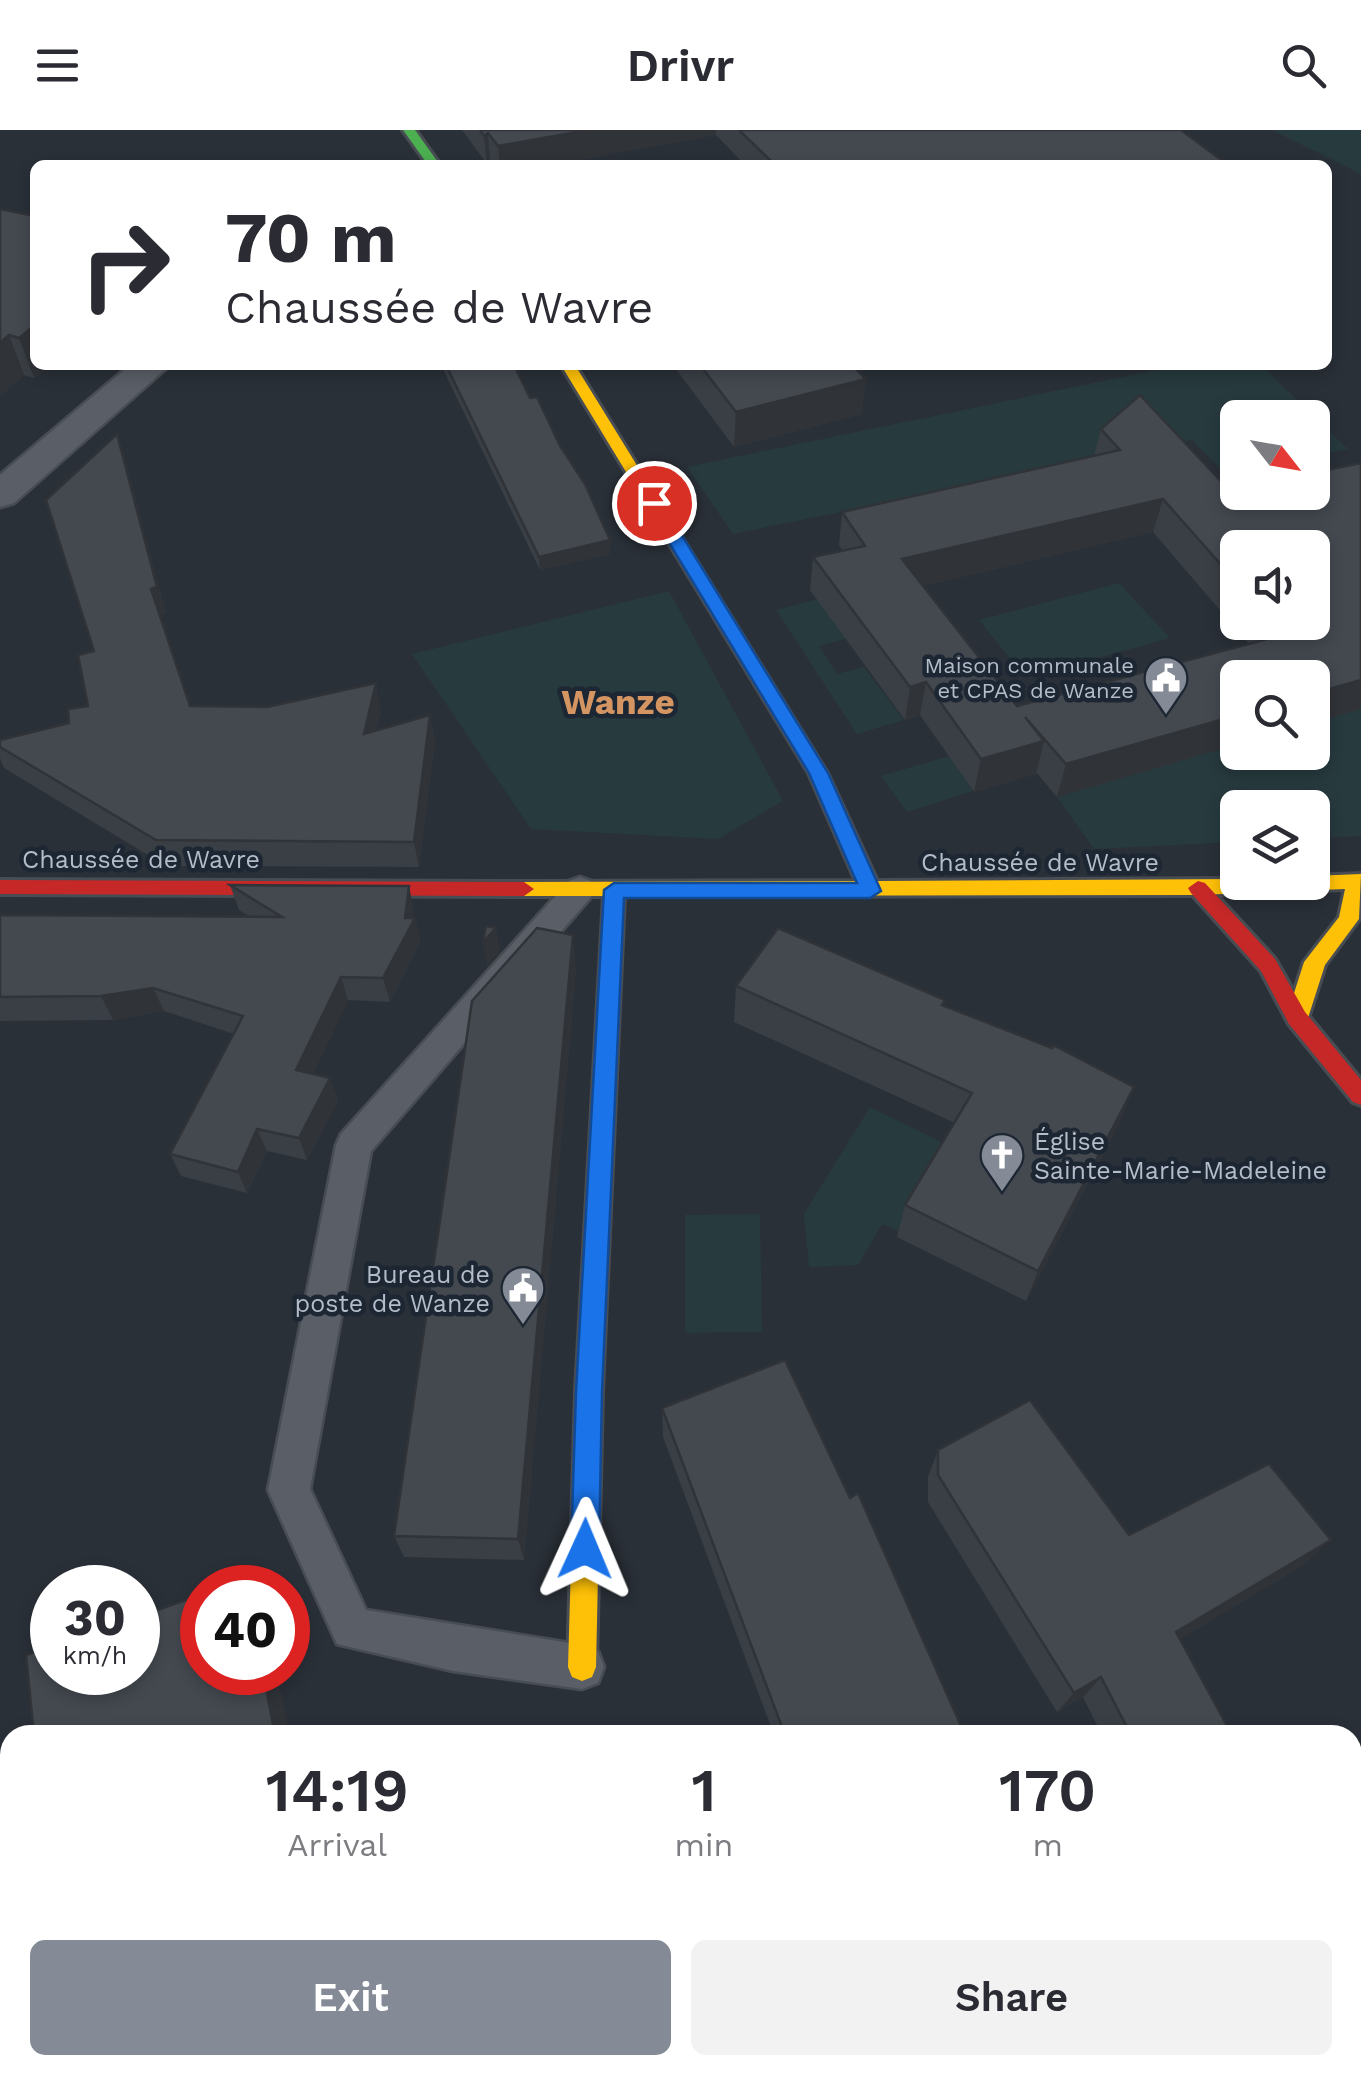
<!DOCTYPE html>
<html lang="en">
<head>
<meta charset="utf-8">
<style>
  :root { --surface:#fff; --page:#f2f2f3; --text:#2b2b33; --muted:#7c7c81; --accent:#848b96 }
  body { margin:0; font-family:"Work Sans",sans-serif; background:var(--page); color:var(--text); height:100vh; display:flex; flex-direction:column; font-size:38px; white-space:nowrap }
  * { box-sizing:border-box; margin:0 }
  p { font-size:32px; color:var(--muted) }
  .icon { flex:none; width:55px; height:55px; fill:none; stroke:currentColor; stroke-width:2; stroke-linecap:round; stroke-linejoin:round }
  .map { position:relative; flex:1; overflow:hidden }
  .drawer { position:absolute; left:0px; top:1595px; width:1362px; height:350px; display:flex; flex-direction:column; background:var(--surface); border-radius:30px 30px 0 0; box-shadow:0 5px 15px #0003 }
  .drawer>* { flex:none }
  .guide { position:absolute; left:30px; top:30px; width:1302px; height:210px; border-radius:15px; box-shadow:0 5px 15px #0003; background:#fff; color:var(--text); overflow:hidden }
  .needle { width:65px; rotate:121deg }
  .controls { position:absolute; left:1220px; top:270px; display:grid; gap:20px }
  .controls a { display:grid; place-items:center; width:110px; height:110px; border-radius:15px; background:var(--surface); box-shadow:0 5px 15px #0003; font-size:50px }
  .speed { position:absolute; left:30px; top:1435px; display:flex; gap:20px; font-size:50px; font-weight:700; text-align:center }
  .speed>* { display:grid; place-content:center; width:130px; height:130px; border-radius:50%; background:var(--surface); box-shadow:0 5px 15px #0003; line-height:1 }
  .speed small { font-size:25px; font-weight:400 }
  .speed .limit { border:15px solid #d22; background:#fff; color:#111 }
  .pin { position:absolute; display:grid; place-items:center; width:85px; height:85px; color:#fff; margin:-42px; border:5px solid #fff; border-radius:50%; box-shadow:0 2px 10px #0007 }
  .me { position:absolute; width:110px; margin:-55px; rotate:1deg; stroke-linejoin:round; filter:drop-shadow(0 0 8px #0008) }
  .turn { display:flex; align-items:center; gap:35px; height:210px; padding:0 30px; font-size:45px }
  .turn .icon { width:130px; height:130px; stroke-width:2.5 }
  .turn b { display:block; font-size:70px; line-height:85px }
  .eta { display:flex; justify-content:space-evenly; align-items:center; height:170px; text-align:center }
  .eta b { font-size:60px; font-weight:600; line-height:70px }
  .button { display:flex; gap:20px; margin-top:auto; padding:20px 30px }
  .button a { flex:1; height:115px; border-radius:15px; background:var(--accent); color:#fff; font-size:40px; font-weight:600; line-height:115px; text-align:center }
  .button a+a { background:var(--page); color:var(--text) }
  header { display:flex; justify-content:space-between; align-items:center; height:130px; padding:0 30px; background:var(--surface); font-size:45px; font-weight:600 }
  .map>svg:first-child { display:block }
</style>
</head>
<body>
<header><svg class="icon" aria-label="menu" viewBox="0 0 24 24"><path d="M4 6h16M4 12h16M4 18h16"/></svg>Drivr<svg class="icon" aria-label="search" viewBox="0 0 24 24"><circle cx="10" cy="10" r="6"/><path d="M15 15l6 6"/></svg></header>
<div class="map">
<svg width="1361" height="1945" viewBox="0 0 1361 1945">
  <rect width="100%" height="100%" fill="#2a3038"/>
  <g fill="#273a3e">
    <polygon points="1272,0 1361,0 1361,44"/>
    <polygon points="1181,235 1261,235 1348,319 1313,326 1312,288 1238,288 1237,341 1225,344 1192,310 733,404 687,337"/>
    <polygon points="1119,453 1170,508 1026,548 979,490"/>
    <polygon points="669,461 783,671 718,709 531,699 412,524"/>
    <polygon points="818,469 848,508 819,516 837,544 864,537 904,590 857,604 776,480"/>
    <polygon points="1361,579 1361,706 1313,708 1312,678 1238,678 1237,712 1094,719 1057,667 1237,614 1238,622 1312,622 1313,593"/>
    <polygon points="949,626 973,661 907,682 881,646"/>
    <polygon points="870,977 949,1016 898,1101 882,1094 858,1135 809,1137 804,1084"/>
    <polygon points="760,1084 762,1202 685,1203 685,1085"/>
  </g>
  <g fill="none" stroke-linecap="round" stroke-linejoin="round">
    <g stroke="#484c53" stroke-width="5">
      <polygon id="lane" points="580,747 591,751 596,759 591,767 371,1021 310,1359 366,1480 582,1515 598,1521 604,1537 598,1553 582,1559 453,1541 337,1514 268,1360 336,1015 341,1004 569,751"/>
    </g>
    <g stroke="#484c53" stroke-width="5">
      <polygon id="street" points="130,235 170,235 14,373 0,377 0,345"/>
    </g>
    <g stroke="#484c53" stroke-width="6">
      <polygon id="fast" points="403,0 415,0 440,35 428,35"/>
    </g>
    <g stroke="#484c53" stroke-width="6">
      <polygon id="slow" points="561,235 575,235 827,643 877,751 1238,749 1238,752 1312,752 1312,746 1361,744 1359,789 1325,835 1308,888 1297,896 1286,888 1304,832 1339,787 1345,759 1198,765 624,766 602,1261 596,1537 592,1547 582,1551 572,1547 568,1537 576,1261 604,766 524,766 514,759 524,752 856,751 809,643"/>
    </g>
    <g stroke="#484c53" stroke-width="6">
      <g id="jam">
        <polygon points="0,750 524,752 534,759 524,766 0,764"/>
        <polygon points="1198,751 1205,753 1275,829 1305,882 1361,950 1361,975 1353,972 1289,894 1261,841 1191,763 1188,758"/>
      </g>
    </g>
    <use href="#lane" fill="#5a5e66" fill-rule="evenodd"/>
    <use href="#street" fill="#5a5e66" fill-rule="evenodd"/>
    <use href="#fast" fill="#4caf50" fill-rule="evenodd"/>
    <use href="#slow" fill="#ffc107" fill-rule="evenodd"/>
    <use href="#jam" fill="#c62828" fill-rule="evenodd"/>
  </g>
  <g fill="#3a3f45" fill-rule="evenodd">
    <polygon points="462,0 1181,0 1228,35 745,35 716,5 549,35 494,35 490,31 487,34"/>
    <polygon points="0,79 35,235 50,235 34,248 24,245 0,266"/>
    <polygon points="441,235 514,235 610,424 540,440"/>
    <polygon points="673,235 852,235 862,284 734,317"/>
    <path d="M1101,299l128,61 132,-27v246l-49,14v-45h-74v66l-181,53 -21,-25v2l-62,18 -54,-77 -15,5 -95,-130 3,-33 30,-6 -4,-6 3,-33 252,-56zM1153,402l96,112 -232,62 -94,-120zM1238,418l74,74h-74z"/>
    <polygon points="117,304 125,330 166,484 160,485 190,576 381,580 376,600 430,585 435,611 419,737 166,736 4,638 0,629 0,610 69,593 88,576"/>
    <polygon points="230,755 414,781 413,788 415,788 420,812 390,872 348,870 313,944 330,948 338,971 307,1030 267,1021 247,1063 181,1046 170,1024 234,904 164,881 113,890 0,891 0,785 250,787 239,780"/>
    <polygon points="576,839 524,1430 404,1427 394,1406"/>
    <polygon points="736,856 944,876 1120,991 1026,1171 897,1107 905,1075 955,993 734,892"/>
    <polygon points="662,1278 850,1368 965,1605 774,1605 663,1307"/>
    <polygon points="938,1320 1129,1405 1304,1435 1180,1509 1232,1605 1102,1605 1083,1567 1057,1582 928,1372 928,1347"/>
    <polygon points="1264,1935 1352,1935 1361,1945 1269,1945"/>
  </g>
  <g fill="#303338">
    <polygon points="588,0 716,0 716,5 549,35 500,35 498,16"/>
    <polygon points="488,3 490,31 487,34 484,6"/>
    <polygon points="35,195 35,235 50,235 34,248 19,208"/>
    <polygon points="9,205 24,245 0,266 0,213"/>
    <polygon points="866,249 862,284 734,317 736,282"/>
    <polygon points="117,304 125,330 166,484 160,485 151,459"/>
    <polygon points="1163,369 1153,402 898,462 902,429"/>
    <polygon points="610,410 610,424 540,440 539,427"/>
    <polygon points="1361,550 1361,579 1312,593 1312,564"/>
    <polygon points="926,552 920,585 905,590 910,557"/>
    <polygon points="376,553 381,580 370,630 364,604"/>
    <polygon points="430,585 435,611 419,737 414,712"/>
    <polygon points="1238,585 1238,614 1057,667 1066,634"/>
    <polygon points="1044,611 1036,644 974,662 981,629"/>
    <polygon points="409,756 414,781 413,793 415,788 420,812 390,872 383,848 405,788"/>
    <polygon points="496,798 500,822 487,836 483,812"/>
    <polygon points="573,805 576,839 524,1430 518,1409"/>
    <polygon points="341,847 348,870 304,963 296,940"/>
    <polygon points="153,858 164,881 113,890 101,866"/>
    <polygon points="330,948 338,971 307,1030 299,1008"/>
    <polygon points="1134,957 1120,991 1026,1171 1038,1141"/>
    <polygon points="257,999 267,1021 247,1063 238,1042"/>
    <polygon points="1331,1410 1304,1435 1155,1524 1176,1502"/>
    <polygon points="263,1542 277,1542 290,1605 275,1605"/>
    <polygon points="1101,1547 1083,1567 1057,1582 1074,1563"/>
    <polygon points="338,1935 354,1935 356,1945 340,1945"/>
  </g>
  <g fill="#444950" stroke="#303338" stroke-width="2.5" fill-rule="evenodd">
    <polygon points="480,0 588,0 498,16 488,3 484,6"/>
    <polygon points="739,0 1181,0 1228,35 775,35"/>
    <polygon points="0,79 35,86 35,195 19,208 9,205 0,213"/>
    <polygon points="446,235 514,235 530,268 537,267 560,316 585,354 610,410 539,427"/>
    <polygon points="700,235 852,235 866,249 736,282"/>
    <path d="M1140,265l89,95 9,-2v4h74v-19l49,-10v217l-49,14v-16h-74v37l-172,49 -41,-47 19,24 -63,18 -55,-77 -16,5 -97,-130 52,-11 -23,-34 278,-62 -19,-21zM1163,369l75,85v-36h74v74h-41l11,13 -265,71 -115,-147z"/>
    <polygon points="117,304 157,457 151,459 190,576 267,577 376,553 364,604 430,585 414,712 156,710 0,617 0,610 69,593 68,579 88,576 78,525 94,521 46,370"/>
    <polygon points="230,755 409,756 405,788 415,788 383,848 341,847 296,940 330,948 299,1008 257,999 238,1042 170,1024 243,886 153,858 101,866 0,867 0,785 282,787"/>
    <polygon points="486,796 496,798 483,812"/>
    <polygon points="537,798 573,805 518,1409 394,1406 472,871"/>
    <polygon points="778,798 945,870 942,875 1052,918 1053,915 1134,957 1038,1141 905,1075 972,963 736,856"/>
    <polygon points="785,1230 850,1368 858,1363 965,1605 785,1605 662,1278"/>
    <polygon points="1030,1270 1129,1405 1269,1334 1331,1410 1176,1502 1232,1605 1131,1605 1101,1547 1074,1563 938,1345 938,1320"/>
    <polygon points="245,1450 247,1458 222,1458"/>
    <polygon points="202,1464 202,1542 263,1542 275,1605 34,1605 26,1525 52,1516 52,1542 138,1542 138,1487"/>
    <polygon points="1352,1828 1361,1843 1361,1945 1301,1945 1296,1935 1352,1935"/>
    <polygon points="68,1935 338,1935 340,1945 70,1945"/>
    <polygon points="619,1935 1239,1935 1218,1945 596,1945"/>
  </g>
  <polygon fill="#1a73e8" stroke="#114b97" stroke-width="2.5" points="654,368 662,373 828,643 881,761 870,768 624,768 602,1262 599,1419 595,1429 585,1433 576,1429 571,1419 576,1262 604,760 614,753 857,753 809,643 645,373"/>
  <defs>
    <g id="civic-pin" transform="scale(2.25)"><path d="M0 17L-7.5 6A9.5 9.5 0 1 1 7.5 6Z" fill="#848b96" stroke="#1d2633"/><path d="M-.6-6.5H3V-4.5H.6V-3L4-1V1h2V6H-6V1h2V-1L-.6-3ZM-1.2 2.5V6h2.4V2.5Z" fill="#fff"/></g>
    <g id="church-pin" transform="scale(2.25)"><path d="M0 17L-7.5 6A9.5 9.5 0 1 1 7.5 6Z" fill="#848b96" stroke="#1d2633"/><path d="M-1.2-6h2.4v3.5h3.3v2.4h-3.3V6h-2.4V-.1h-3.3v-2.4h3.3Z" fill="#fff"/></g>
  </defs>
  <g fill-rule="evenodd">
    <use href="#civic-pin" x="1166" y="548"/>
    <use href="#church-pin" x="1002" y="1025"/>
    <use href="#civic-pin" x="523" y="1158"/>
  </g>
  <g text-anchor="middle" dominant-baseline="central" stroke-width="9" stroke-linejoin="round" paint-order="stroke">
    <g font-size="22" fill="#b4bcc9" stroke="#1d2633" text-anchor="end">
      <text x="1134" y="535">Maison communale<tspan x="1134" dy="25">et CPAS de Wanze</tspan></text>
    </g>
    <g font-size="25" fill="#b4bcc9" stroke="#1d2633">
      <text x="141" y="729">Chaussée de Wavre</text>
      <text x="1040" y="732">Chaussée de Wavre</text>
    </g>
    <g font-size="25" fill="#b4bcc9" stroke="#1d2633" text-anchor="start">
      <text x="1034" y="1011">Église<tspan x="1034" dy="29">Sainte-Marie-Madeleine</tspan></text>
      <text x="490" y="1144" text-anchor="end">Bureau de<tspan x="490" dy="29">poste de Wanze</tspan></text>
    </g>
    <g font-size="35" font-weight="bold" fill="#d59563" stroke="#1d2633">
      <text x="618" y="572">Wanze</text>
    </g>
  </g>
</svg>
<div class="controls">
<a><svg class="needle" viewBox="-14 -14 28 28"><path d="M0-13l5 13h-10z" fill="#e53935"/><path d="M0 13l5-13h-10z" fill="#7c7c81"/></svg></a>
<a><svg class="icon" aria-label="sound" viewBox="0 0 24 24"><path d="M4 9h4l5-4v14l-5-4H4zM17 9q2 3 0 6"/></svg></a>
<a><svg class="icon" aria-label="search" viewBox="0 0 24 24"><circle cx="10" cy="10" r="6"/><path d="M15 15l6 6"/></svg></a>
<a><svg class="icon" aria-label="layers" viewBox="0 0 24 24"><path d="M12 4l9 5-9 5-9-5zM3 14l9 5 9-5"/></svg></a>
</div>
<div class="speed"><div>30<small>km/h</small></div><div class="limit">40</div></div>
<div class="pin" style="left:654px;top:373px;background:#d93025"><svg class="icon" aria-label="arrive" viewBox="0 0 24 24"><path d="M6 21V4h12l-3 4 3 4H6"/></svg></div>
<svg class="me" style="left:585px;top:1419px" viewBox="-20 -20 40 40"><path d="M0-17L14 15 0 8-14 15z" fill="#1a73e8" stroke="#fff" stroke-width="4"/></svg>
<div class="guide">
<div class="turn"><svg class="icon" aria-label="right" viewBox="0 0 24 24"><path d="M7 20v-9h11M14 6l5 5-5 5"/></svg><div><b>70 m</b>Chaussée de Wavre</div></div>
</div>
<section class="drawer">
<div class="eta">
<div><b>14:19</b><p>Arrival</p></div>
<div><b>1</b><p>min</p></div>
<div><b>170</b><p>m</p></div>
</div>
<div class="button"><a>Exit</a><a>Share</a></div>
</section>
</div>
</body>
</html>
